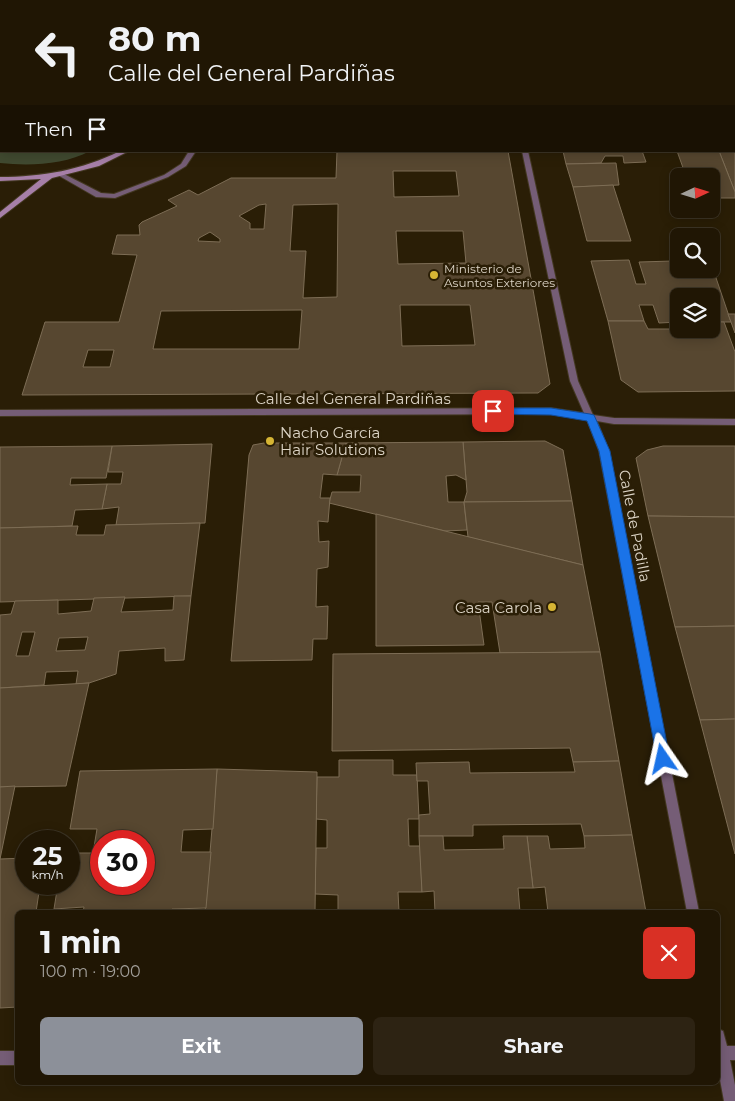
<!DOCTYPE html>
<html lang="en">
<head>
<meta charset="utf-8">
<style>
  :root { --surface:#201604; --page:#2d2313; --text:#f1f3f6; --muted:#a29f9a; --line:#3d3526; --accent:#8c9099 }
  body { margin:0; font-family:Montserrat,sans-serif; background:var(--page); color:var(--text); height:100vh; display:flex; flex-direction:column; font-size:19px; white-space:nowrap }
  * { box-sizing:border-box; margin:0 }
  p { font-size:16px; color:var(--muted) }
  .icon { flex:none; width:28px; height:28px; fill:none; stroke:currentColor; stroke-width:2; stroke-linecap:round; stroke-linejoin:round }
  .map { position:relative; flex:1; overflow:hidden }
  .side { position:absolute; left:15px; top:910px; width:705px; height:175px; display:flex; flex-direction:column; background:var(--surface); border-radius:8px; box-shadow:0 2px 12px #0003,0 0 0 1px var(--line) }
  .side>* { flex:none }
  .hud { position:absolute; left:0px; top:0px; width:735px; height:152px; box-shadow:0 2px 12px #0003,0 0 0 1px var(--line); background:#201604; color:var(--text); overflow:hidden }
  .needle { width:32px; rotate:86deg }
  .buttons { position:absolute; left:670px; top:168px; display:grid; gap:10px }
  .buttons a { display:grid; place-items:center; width:50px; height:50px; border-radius:8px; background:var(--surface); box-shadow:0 2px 12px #0003,0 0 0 1px var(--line); font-size:25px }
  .speed { position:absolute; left:15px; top:830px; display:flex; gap:10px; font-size:25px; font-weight:700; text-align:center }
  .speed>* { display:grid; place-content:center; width:65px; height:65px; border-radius:50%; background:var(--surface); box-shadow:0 2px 12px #0003,0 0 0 1px var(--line); line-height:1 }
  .speed small { font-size:12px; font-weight:400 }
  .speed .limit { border:8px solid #d22; background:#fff; color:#111 }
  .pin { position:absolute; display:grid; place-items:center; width:42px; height:42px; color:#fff; margin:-21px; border-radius:10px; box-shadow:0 2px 8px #0006 }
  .me { position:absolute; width:55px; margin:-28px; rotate:349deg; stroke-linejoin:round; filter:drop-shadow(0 0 4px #0008) }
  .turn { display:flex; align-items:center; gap:18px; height:105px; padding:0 25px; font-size:22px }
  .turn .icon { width:65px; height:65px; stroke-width:2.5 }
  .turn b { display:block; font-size:35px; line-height:42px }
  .then { display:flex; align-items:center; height:48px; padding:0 25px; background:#0003; gap:10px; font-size:19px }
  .round { display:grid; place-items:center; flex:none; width:52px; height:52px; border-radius:8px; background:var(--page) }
  .overview { display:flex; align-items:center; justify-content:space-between; height:85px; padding:0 25px }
  h1 { font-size:30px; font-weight:700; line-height:38px }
  .action { display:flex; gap:10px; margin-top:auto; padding:10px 25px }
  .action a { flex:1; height:58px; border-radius:8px; background:var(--accent); color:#fff; font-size:20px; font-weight:700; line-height:58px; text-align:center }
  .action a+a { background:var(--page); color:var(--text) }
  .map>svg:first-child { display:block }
</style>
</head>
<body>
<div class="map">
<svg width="735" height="1101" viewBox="0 0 735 1101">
  <rect width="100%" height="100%" fill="#2a1e06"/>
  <path fill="#414a30" d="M0,126l1,25h89c-26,14 -61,15 -90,12z"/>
  <g fill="#574730" stroke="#7d6d55" fill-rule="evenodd">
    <polygon points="0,0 39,0 1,1 0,19"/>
    <polygon points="127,0 199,0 126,1"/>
    <polygon points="644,0 695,0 696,1 645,1"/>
    <rect x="734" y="2" width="1" height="61"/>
    <polygon points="734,133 735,133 735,192 719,151 734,151"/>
    <path d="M337,151h171l42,233 -12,9 -516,2 23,-73h74l18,-67 -25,-1 5,-19h23l-1,-10 3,-3 35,-16 -9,-6 21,-10 9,5 33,-17h105zM393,171h63l3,25 -65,1zM266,204l-2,25h-14v-6l-11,-7 20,-11zM338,204l-1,93 -34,1 3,-47h-16l3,-46zM396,231h67l3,32 -68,1zM210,232l10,7v3l-22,-1 1,-3zM400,305h70l5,40 -73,1zM302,310l-3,39h-146l8,-38zM88,350h26l-4,17h-27z"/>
    <polygon points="563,151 642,151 646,162 624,163 623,156 605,156 601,163 566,164"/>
    <polygon points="677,151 719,151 735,192 735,198 711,198 711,176 686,176"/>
    <polygon points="616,163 619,185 573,187 566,164"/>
    <polygon points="613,185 631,241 587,241 573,187"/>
    <polygon points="629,260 636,284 646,284 639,262 673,261 679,262 679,269 713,269 731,322 711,322 711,296 679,296 679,322 659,323 653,305 639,305 644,321 608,321 591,261"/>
    <polygon points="728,314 735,314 735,333 731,322"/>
    <polygon points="608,321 644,321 648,329 711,329 711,322 724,322 735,352 735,391 638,392 621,380"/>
    <polygon points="545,441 563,450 572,501 464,502 467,492 463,442"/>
    <polygon points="463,442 466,480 456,475 446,476 448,502 464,502 467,530 445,531 329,503 332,492 360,492 361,475 337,475 346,443"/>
    <polygon points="264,443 346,443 337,475 323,474 320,498 330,498 328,522 318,521 319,542 329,541 328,567 317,569 316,607 328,606 327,639 313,639 312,660 231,661 249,455 253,445"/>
    <polygon points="212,444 205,523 116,525 119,507 102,509 107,484 121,484 123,472 108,472 112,446"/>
    <polygon points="112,446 106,478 71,478 70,485 107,484 102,509 75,510 72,526 0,528 0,447"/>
    <polygon points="663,446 735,446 735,517 648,516 636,458 647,450"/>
    <polygon points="572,501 583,565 468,537 464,502"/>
    <polygon points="376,514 583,565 600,652 500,653 492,602 478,602 484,645 376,646"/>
    <polygon points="648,516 735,517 735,626 675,627"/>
    <polygon points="200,523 191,596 0,602 0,528 78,526 76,535 104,535 106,525"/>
    <path d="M174,596h17l-7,64 -19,1v-13l-46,3 -3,23 -27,9 -13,1 2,-13 -32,1 -2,13 -44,3v-73l11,-1 4,-13 43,-1v14l33,-3 3,-13 31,-1 -4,15 52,-2zM22,632h13l-6,24h-13zM88,637l-3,13 -29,1 3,-13z"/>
    <polygon points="735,626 735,719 700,720 675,627"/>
    <polygon points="600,652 619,761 573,762 570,748 332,751 333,654"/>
    <polygon points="89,683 66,786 0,787 0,688"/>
    <polygon points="735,719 735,854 700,720"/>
    <polygon points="339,760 393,760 393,775 417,775 419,819 408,819 409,846 420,846 422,892 398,892 399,912 338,912 338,895 315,894 316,848 327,848 327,820 316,819 317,777 339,777"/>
    <polygon points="619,761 632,835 584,836 581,824 473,825 473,836 419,836 419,815 430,814 428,781 417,781 416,763 469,762 470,773 575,772 573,762"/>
    <polygon points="217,769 317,772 315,912 205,912"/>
    <path d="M217,769l-4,60 -30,1 -2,22h30l-5,56 -34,1v3h-89l1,-5 -30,2 4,-25h11v-31h24l4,-24h-27l10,-58zM101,841h43v43h-43z"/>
    <polygon points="15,786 0,859 0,787"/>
    <polygon points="632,835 646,912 548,912 545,887 533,888 527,836 548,836 550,849 585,848 584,836"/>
    <polygon points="419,836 443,836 444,850 504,849 503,836 527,836 533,888 518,888 520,912 435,912 434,891 422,892"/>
    <polygon points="26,858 26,884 58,884 57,891 39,892 36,912 18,912 18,1007 0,1008 0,859"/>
  </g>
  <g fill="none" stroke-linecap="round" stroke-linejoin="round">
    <g stroke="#433821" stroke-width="2">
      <g id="lane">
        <rect x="104" y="0" width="6" height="1"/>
        <polygon points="189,151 196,151 186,166 168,177 115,198 96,197 56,174 62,173 101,193 114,194 164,175 181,164"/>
      </g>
    </g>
    <g stroke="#433821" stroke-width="2">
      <g id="street">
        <rect x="499" y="0" width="6" height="1"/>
        <polygon points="522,151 528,151 578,381 593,415 614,418 735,419 735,425 614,424 597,421 609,451 699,912 687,912 599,451 587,420 551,414 0,416 0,410 551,408 584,413 570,381"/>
        <polygon points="718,1029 723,1031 727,1046 735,1046 735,1060 730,1060 735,1085 735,1101 724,1101 718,1069"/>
        <rect x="0" y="1051" width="18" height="14"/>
      </g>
    </g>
    <g stroke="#433821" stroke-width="2">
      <g id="secondary">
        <rect x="0" y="95" width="1" height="4"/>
        <rect x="734" y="95" width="1" height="4"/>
        <rect x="734" y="111" width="1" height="4"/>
        <rect x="0" y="113" width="1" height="4"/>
        <path d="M120,151h9l-30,15 -47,12 -52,40v-6l41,-33 -41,2v-4c42,0 82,-7 120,-26z"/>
      </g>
    </g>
    <use href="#lane" fill="#755d76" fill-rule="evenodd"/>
    <use href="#street" fill="#755d76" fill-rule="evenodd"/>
    <use href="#secondary" fill="#a67fa8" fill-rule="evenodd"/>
  </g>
  <polygon fill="#1a73e8" stroke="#114b97" points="493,408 551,408 590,414 594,415 610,451 670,759 668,763 663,765 659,763 657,759 599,451 587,421 551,415 489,414 489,409"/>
  <g fill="#d6b534" stroke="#2a1e06" stroke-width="2">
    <circle cx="434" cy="275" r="5"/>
    <circle cx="270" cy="441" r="5"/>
    <circle cx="552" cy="607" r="5"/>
  </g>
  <g text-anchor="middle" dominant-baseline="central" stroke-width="5" stroke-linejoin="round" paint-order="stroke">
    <g font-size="12" fill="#ddd5c7" stroke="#2a1e06" text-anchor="start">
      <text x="444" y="268">Ministerio de<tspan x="444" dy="14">Asuntos Exteriores</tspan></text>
    </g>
    <g font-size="15" fill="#ddd5c7" stroke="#2a1e06">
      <text x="353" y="398">Calle del General Pardiñas</text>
      <text transform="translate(635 526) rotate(79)">Calle de Padilla</text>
    </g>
    <g font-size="15" fill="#ddd5c7" stroke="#2a1e06" text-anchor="start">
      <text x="280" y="432">Nacho García<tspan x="280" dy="17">Hair Solutions</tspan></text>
      <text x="542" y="607" text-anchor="end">Casa Carola</text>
    </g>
  </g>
</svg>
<div class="buttons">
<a><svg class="needle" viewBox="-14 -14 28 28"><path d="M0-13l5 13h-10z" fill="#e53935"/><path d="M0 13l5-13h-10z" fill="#a29f9a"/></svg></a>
<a><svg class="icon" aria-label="search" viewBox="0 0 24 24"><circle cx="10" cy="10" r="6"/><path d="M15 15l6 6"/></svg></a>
<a><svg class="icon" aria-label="layers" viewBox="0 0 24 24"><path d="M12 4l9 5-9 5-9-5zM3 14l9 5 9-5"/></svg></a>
</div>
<div class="speed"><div>25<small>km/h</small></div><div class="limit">30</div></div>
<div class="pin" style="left:493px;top:411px;background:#d93025"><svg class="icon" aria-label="arrive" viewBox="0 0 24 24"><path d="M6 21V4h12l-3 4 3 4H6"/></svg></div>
<svg class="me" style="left:663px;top:759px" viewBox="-20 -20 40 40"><path d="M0-17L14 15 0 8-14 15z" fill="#1a73e8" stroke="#fff" stroke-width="4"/></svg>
<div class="hud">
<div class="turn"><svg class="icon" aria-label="left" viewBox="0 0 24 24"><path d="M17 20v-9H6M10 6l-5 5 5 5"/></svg><div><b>80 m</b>Calle del General Pardiñas</div></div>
<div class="then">Then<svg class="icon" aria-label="arrive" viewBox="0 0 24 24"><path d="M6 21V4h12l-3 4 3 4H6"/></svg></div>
</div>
<section class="side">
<div class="overview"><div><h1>1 min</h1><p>100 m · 19:00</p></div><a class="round" style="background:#d93025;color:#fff"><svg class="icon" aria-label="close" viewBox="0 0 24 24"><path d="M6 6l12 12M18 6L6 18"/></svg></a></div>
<div class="action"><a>Exit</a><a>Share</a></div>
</section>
</div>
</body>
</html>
